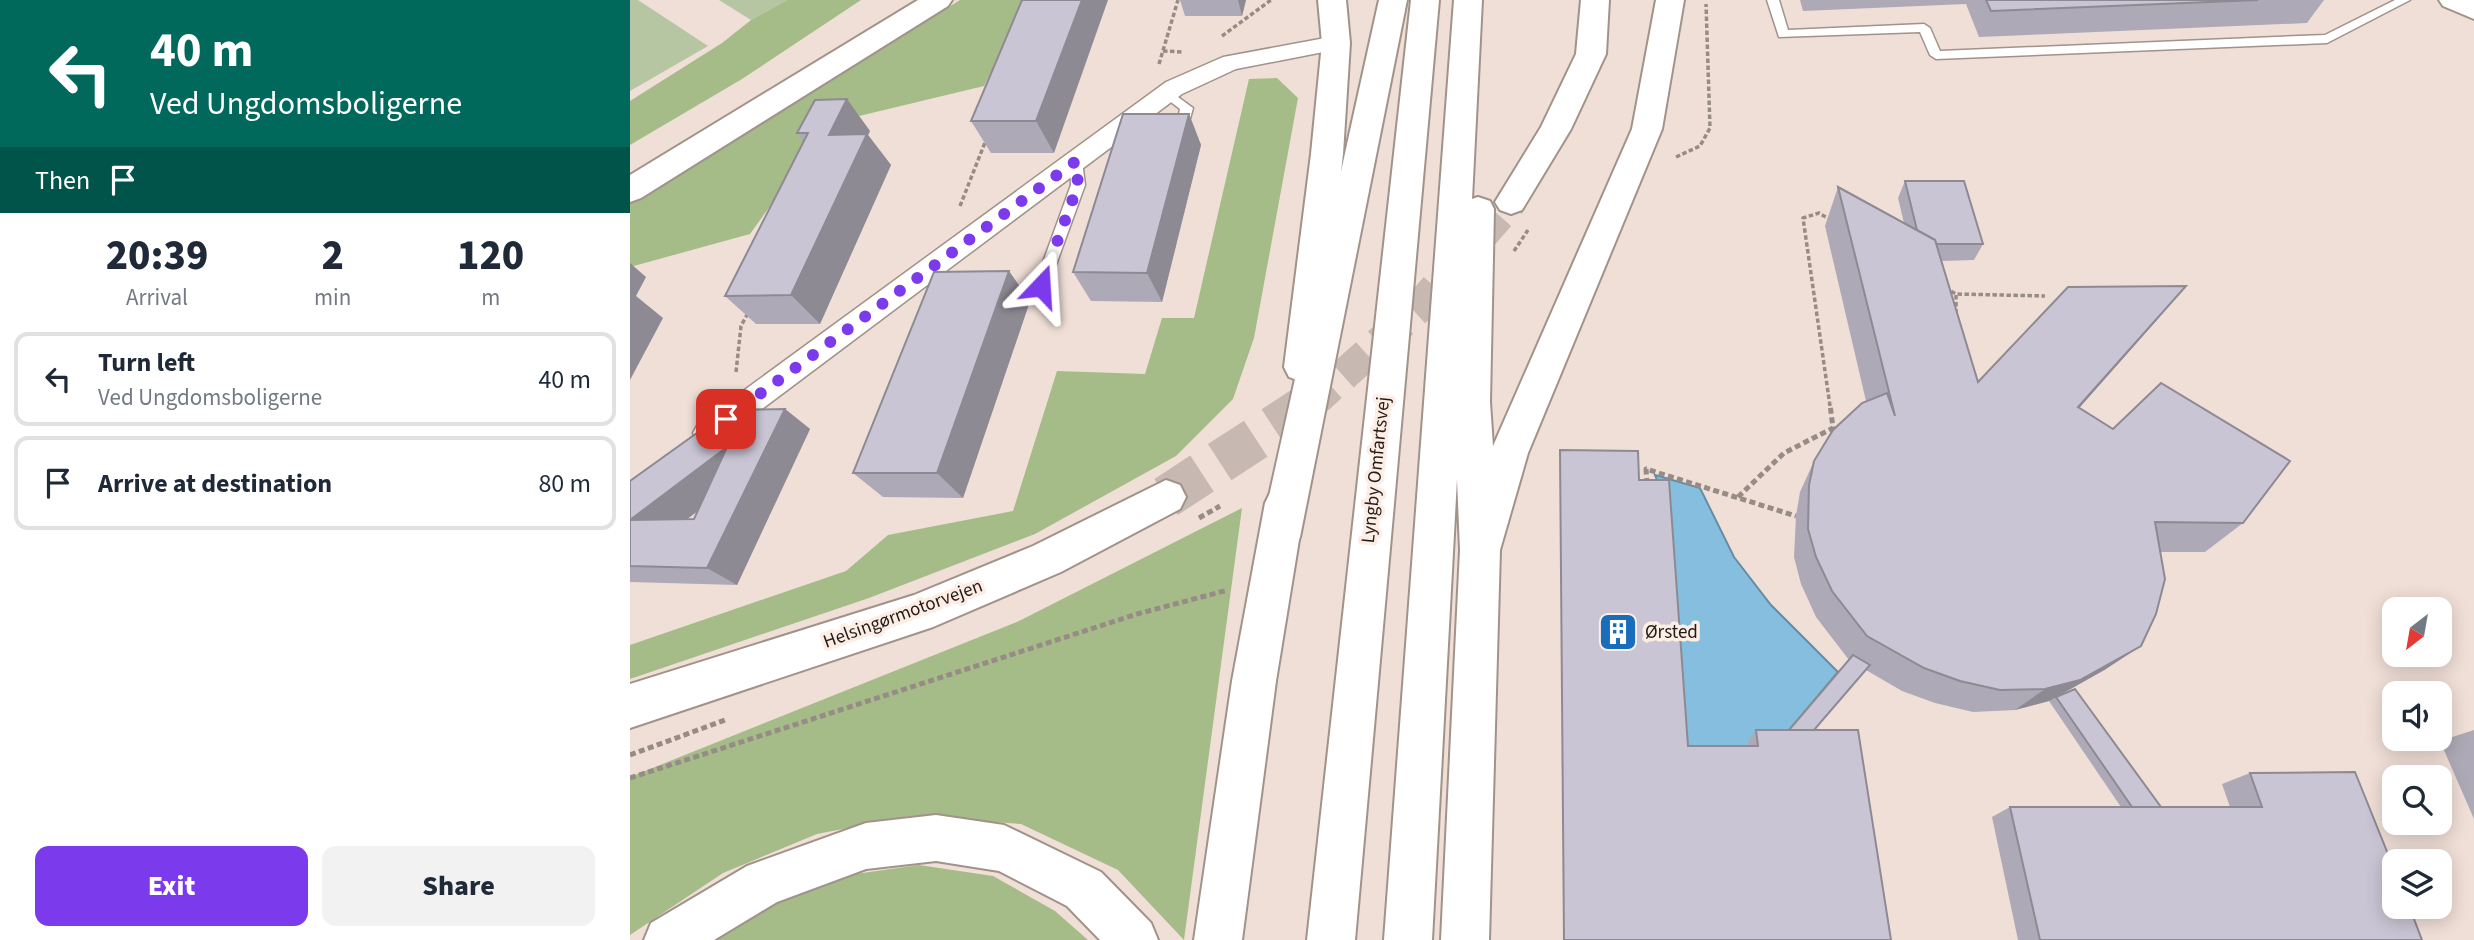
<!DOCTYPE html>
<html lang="en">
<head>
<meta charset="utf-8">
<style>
  :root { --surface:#fff; --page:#f2f2f3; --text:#1f2937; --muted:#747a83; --line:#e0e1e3; --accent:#7c3aed }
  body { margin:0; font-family:"Source Sans 3",sans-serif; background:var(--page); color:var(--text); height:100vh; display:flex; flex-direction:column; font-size:26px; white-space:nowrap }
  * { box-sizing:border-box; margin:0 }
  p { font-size:23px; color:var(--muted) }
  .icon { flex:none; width:38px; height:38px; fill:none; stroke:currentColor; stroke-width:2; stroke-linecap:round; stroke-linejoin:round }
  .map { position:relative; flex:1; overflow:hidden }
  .details { display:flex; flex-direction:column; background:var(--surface); width:630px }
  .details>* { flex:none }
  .guide { background:#00695c; color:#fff; overflow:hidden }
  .needle { width:46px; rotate:211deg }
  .tools { position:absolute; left:1752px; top:597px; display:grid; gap:14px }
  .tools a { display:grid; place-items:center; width:70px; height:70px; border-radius:14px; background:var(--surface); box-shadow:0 4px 18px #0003; font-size:35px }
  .pin { position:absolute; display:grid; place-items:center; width:60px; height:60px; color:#fff; margin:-30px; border-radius:14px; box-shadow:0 4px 10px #0006 }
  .me { position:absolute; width:77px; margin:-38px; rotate:20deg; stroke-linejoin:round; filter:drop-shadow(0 0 5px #0008) }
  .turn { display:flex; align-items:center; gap:24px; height:147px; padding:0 35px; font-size:32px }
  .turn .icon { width:91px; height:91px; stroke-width:2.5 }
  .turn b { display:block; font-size:49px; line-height:60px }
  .then { display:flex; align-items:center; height:66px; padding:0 35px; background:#0003; gap:14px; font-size:26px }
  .eta { display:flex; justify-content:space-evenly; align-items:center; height:119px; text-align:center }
  .eta b { font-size:42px; font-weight:800; line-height:49px }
  .button { display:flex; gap:14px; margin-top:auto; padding:14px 35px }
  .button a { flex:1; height:80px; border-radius:14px; background:var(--accent); color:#fff; font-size:28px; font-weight:800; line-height:80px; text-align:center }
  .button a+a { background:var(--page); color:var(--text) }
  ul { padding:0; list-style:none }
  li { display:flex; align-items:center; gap:21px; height:94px; margin:0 14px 10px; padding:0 21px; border:4px solid var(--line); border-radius:14px }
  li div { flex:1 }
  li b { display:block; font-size:26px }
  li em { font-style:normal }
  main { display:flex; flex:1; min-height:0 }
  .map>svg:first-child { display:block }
</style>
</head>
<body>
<main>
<section class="details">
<div class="guide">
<div class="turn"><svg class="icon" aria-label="left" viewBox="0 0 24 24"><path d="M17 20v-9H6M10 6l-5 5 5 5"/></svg><div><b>40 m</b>Ved Ungdomsboligerne</div></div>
<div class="then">Then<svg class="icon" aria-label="arrive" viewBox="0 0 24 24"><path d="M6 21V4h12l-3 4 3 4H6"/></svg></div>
</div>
<div class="eta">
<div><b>20:39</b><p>Arrival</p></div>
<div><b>2</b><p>min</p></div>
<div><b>120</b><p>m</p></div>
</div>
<ul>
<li><svg class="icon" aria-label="left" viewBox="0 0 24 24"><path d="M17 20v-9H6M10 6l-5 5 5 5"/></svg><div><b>Turn left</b><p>Ved Ungdomsboligerne</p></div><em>40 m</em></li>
<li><svg class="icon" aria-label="arrive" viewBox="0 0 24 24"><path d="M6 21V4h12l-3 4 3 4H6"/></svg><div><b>Arrive at destination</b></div><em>80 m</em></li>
</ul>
<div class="button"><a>Exit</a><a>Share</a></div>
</section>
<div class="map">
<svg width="1844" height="940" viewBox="0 0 1844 940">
  <rect width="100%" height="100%" fill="#f0dfd7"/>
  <g fill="#b6c6a2">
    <polygon points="0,0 8,0 78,46 0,91"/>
    <polygon points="89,0 157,0 121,20"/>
  </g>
  <g fill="#a5bc89">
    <polygon points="157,0 231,0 112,79 0,145 0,101 92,43 121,20"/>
    <polygon points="330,0 398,0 354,86 200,123 120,234 0,267 0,204"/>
    <polygon points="647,78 668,98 624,338 603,399 546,456 405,534 239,598 0,679 0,645 216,571 258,535 383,511 427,371 515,374 532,318 564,318 619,79"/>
    <polygon points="612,508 554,940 488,870 391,824 280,816 187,834 93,873 0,935 0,777 389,621"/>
    <polygon points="289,865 363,876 425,911 458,940 76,940 120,914 211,876"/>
  </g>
  <polygon fill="#85bede" stroke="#678da3" stroke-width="2" points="1025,475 1070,488 1104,557 1141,605 1208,672 1150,741 1120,757 1053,757 1035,499"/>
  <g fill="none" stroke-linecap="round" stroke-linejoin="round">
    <polyline stroke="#c7b8b1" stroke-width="32" stroke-dasharray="32 16" stroke-linecap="butt" points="676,406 689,397 787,309 881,202"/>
    <polyline stroke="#c7b8b1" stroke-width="43" stroke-dasharray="43 21" stroke-linecap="butt" points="536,497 679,404"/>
    <g stroke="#a1928a" stroke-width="3">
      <g id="service">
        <polygon points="1137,0 1149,0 1158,30 1294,24 1300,28 1310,51 1695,35 1765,0 1780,0 1697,43 1306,59 1300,55 1290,32 1149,37"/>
        <polygon points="537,89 563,108 555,136 551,137 545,133 550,109 533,96 531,93"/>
        <polygon points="446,156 452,161 455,185 418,287 411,292 404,287 441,185 440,161"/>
      </g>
    </g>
    <g stroke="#a1928a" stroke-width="3">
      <polygon id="minor" points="706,36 714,38 717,43 714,48 606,69 552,94 88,442 78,445 68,442 63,433 68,424 536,82 593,57"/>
    </g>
    <g stroke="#a1928a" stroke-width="4">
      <g id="tertiary">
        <polygon points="688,0 716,0 720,43 713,154 690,367 685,377 672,382 659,377 654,367 681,154 692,43"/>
        <polygon points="1026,0 1054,0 1032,129 898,453 870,550 859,940 811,940 830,550 860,453 1002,129"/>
        <polygon points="1809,0 1844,0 1844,19 1813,6"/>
        <polygon points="655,486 669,491 675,503 646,681 612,940 564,940 602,681 635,503 641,491"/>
      </g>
    </g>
    <g stroke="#a1928a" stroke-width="4">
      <g id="motorway">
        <polygon points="288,0 322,0 318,6 11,198 0,202 0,175"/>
        <polygon points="749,0 777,0 670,537 664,550 650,555 636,550 630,537"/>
        <polygon points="781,0 809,0 725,940 677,940"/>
        <polygon points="824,0 852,0 842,199 848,197 860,201 864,209 860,402 870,550 864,563 850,568 836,563 830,550 827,479 802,940 754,940"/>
        <polygon points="951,0 979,0 976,54 941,129 892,210 881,214 870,210 865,202 911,127 946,54"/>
        <polygon points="536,480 550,485 556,497 550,509 431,572 303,627 0,728 0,684 284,595 403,546"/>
        <polygon points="306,815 374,825 471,872 521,923 528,940 470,940 437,906 369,871 306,861 236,869 147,902 84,940 14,940 21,923 117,866 236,823"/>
      </g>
    </g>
    <g stroke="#978b85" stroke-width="3.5" stroke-dasharray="4.5 2.5" stroke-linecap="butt">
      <polyline points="592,36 641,0"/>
      <polyline points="533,51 553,52"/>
      <polyline points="529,64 548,0"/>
      <polyline points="1046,157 1070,146 1080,128 1076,4"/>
      <polyline points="330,206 356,140"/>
      <polyline points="884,251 898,230"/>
      <polyline points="1315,288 1326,294 1415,296"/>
      <polyline points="1326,295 1326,314"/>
      <polyline points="106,372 111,326 118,313"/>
      <polyline points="1200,406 1173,218 1189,213 1202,221"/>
    </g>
    <g stroke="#978b85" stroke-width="5" stroke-dasharray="6 3.5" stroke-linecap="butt">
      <polyline points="1017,484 1016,469 1166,516"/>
      <polyline points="1108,497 1154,453 1203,428 1200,404"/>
      <polyline points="569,518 590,506"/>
      <polyline points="0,755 95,720"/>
      <polyline points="0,778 507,614 598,590"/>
    </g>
    <use href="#service" fill="#fff" fill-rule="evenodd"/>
    <use href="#minor" fill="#fff" fill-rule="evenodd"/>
    <use href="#tertiary" fill="#fff" fill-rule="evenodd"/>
    <use href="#motorway" fill="#fff" fill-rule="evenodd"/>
  </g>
  <g fill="#aea9b6" fill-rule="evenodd">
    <polygon points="392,0 424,153 361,153 341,121"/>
    <polygon points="550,0 616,0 612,16 555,16"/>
    <polygon points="1170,0 1694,0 1677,23 1349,37 1336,4 1173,11"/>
    <polygon points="559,114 571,145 532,302 461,301 443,272"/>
    <polygon points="240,131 238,135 261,165 190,324 126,324 95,296 174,142 167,133"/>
    <polygon points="1275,181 1353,244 1344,260 1311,261 1348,382 1556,286 1525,322 1449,408 1613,523 1575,552 1530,552 1476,669 1432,694 1531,807 1600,807 1592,784 1620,773 1792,940 1388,940 1362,817 1380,807 1491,807 1419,701 1385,710 1343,712 1305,703 1272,691 1236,670 1184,730 1261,940 934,940 930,470 1009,480 1058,746 1119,746 1118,742 1126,730 1159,730 1219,660 1186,617 1171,584 1164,557 1166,516 1170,492 1184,461 1236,401 1195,226 1208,187 1274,223 1268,198"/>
    <polygon points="400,301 333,498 253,497 223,473"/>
    <path d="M155,409l25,20 -73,156 -107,-3v-101zM68,511l-4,8h-7z"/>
    <polygon points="1844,730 1844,819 1810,741"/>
  </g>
  <g fill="#8d8a94">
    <polygon points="452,0 478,0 424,153 406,121"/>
    <polygon points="608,0 616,0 612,16"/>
    <polygon points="217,99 240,131 238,135 261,165 190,324 161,295 199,135"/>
    <polygon points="559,114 571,145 532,302 517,273"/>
    <polygon points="0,263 16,277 6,296 33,318 0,380"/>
    <polygon points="379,271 400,301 333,498 307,473"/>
    <polygon points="1556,286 1525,322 1421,440 1448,407"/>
    <polygon points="155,409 180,429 107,585 77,568"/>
    <polygon points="97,447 124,467 33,538 0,520"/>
    <polygon points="1511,646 1476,669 1419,701 1385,710 1415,689"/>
  </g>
  <g fill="#cac5d4" stroke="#8d8a94" stroke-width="2" fill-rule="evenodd">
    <polygon points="392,0 452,0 406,121 341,121"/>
    <polygon points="1356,0 1628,0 1361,11"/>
    <polygon points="217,99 199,135 237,134 161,295 95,296 178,133 167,133 185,100"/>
    <polygon points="493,114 559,114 517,273 443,272"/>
    <polygon points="1275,181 1334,181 1353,244 1306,244 1305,240 1287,230"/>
    <polygon points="1208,187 1305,240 1348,382 1438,287 1556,286 1448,407 1483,429 1531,383 1660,461 1613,523 1525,522 1535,579 1526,614 1511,646 1450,680 1415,689 1370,690 1330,681 1294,668 1237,636 1202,591 1186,557 1178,529 1179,485 1184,461 1203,430 1232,403 1257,393 1265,416"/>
    <polygon points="379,271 307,473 223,473 304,272"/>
    <path d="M155,409l-78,159 -77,-2v-85l99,-71zM97,447l-33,72 -64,1z"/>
    <polygon points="930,450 1008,451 1009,480 1039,480 1058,746 1128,746 1126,730 1228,730 1261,940 934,940"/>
    <polygon points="1223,655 1240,665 1184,730 1159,730"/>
    <polygon points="1445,689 1531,807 1502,807 1426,697"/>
    <polygon points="1725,772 1764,869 1764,906 1779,906 1792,940 1410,940 1380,807 1632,807 1620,773"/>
  </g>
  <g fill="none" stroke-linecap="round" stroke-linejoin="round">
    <polyline stroke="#7c3aed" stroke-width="12" stroke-dasharray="0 21.6" points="96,419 446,161 448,185 411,286"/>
  </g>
  <defs>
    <g id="building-square" transform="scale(2.0125)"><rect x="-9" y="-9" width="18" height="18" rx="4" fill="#186ebc" stroke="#fdede4"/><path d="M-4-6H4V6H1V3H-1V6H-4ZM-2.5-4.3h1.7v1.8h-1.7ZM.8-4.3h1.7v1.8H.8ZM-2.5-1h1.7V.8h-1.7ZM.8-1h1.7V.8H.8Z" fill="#fff"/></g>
  </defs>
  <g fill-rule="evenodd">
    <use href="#building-square" x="988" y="632"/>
  </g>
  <g text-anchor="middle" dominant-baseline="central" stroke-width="7" stroke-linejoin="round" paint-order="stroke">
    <g font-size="19" fill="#221c19" stroke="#fdede4">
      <text transform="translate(746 470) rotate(-84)">Lyngby Omfartsvej</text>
      <text transform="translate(273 614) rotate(-20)">Helsingørmotorvejen</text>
    </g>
    <g font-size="19" fill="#221c19" stroke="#fdede4" text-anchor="start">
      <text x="1015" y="632">Ørsted</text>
    </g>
  </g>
</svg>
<div class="tools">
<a><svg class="needle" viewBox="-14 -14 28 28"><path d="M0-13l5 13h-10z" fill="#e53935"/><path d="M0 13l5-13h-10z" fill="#747a83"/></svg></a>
<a><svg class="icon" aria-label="sound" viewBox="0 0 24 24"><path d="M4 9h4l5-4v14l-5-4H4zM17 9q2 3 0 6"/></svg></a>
<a><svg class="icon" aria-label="search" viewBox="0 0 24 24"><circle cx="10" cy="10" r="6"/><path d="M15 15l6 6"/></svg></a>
<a><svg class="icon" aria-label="layers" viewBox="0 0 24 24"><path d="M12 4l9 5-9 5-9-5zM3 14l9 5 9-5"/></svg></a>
</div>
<div class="pin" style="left:96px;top:419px;background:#d93025"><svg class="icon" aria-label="arrive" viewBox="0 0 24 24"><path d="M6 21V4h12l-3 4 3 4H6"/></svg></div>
<svg class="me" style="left:411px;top:286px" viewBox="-20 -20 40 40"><path d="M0-17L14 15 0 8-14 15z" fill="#7c3aed" stroke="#fff" stroke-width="4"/></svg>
</div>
</main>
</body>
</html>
